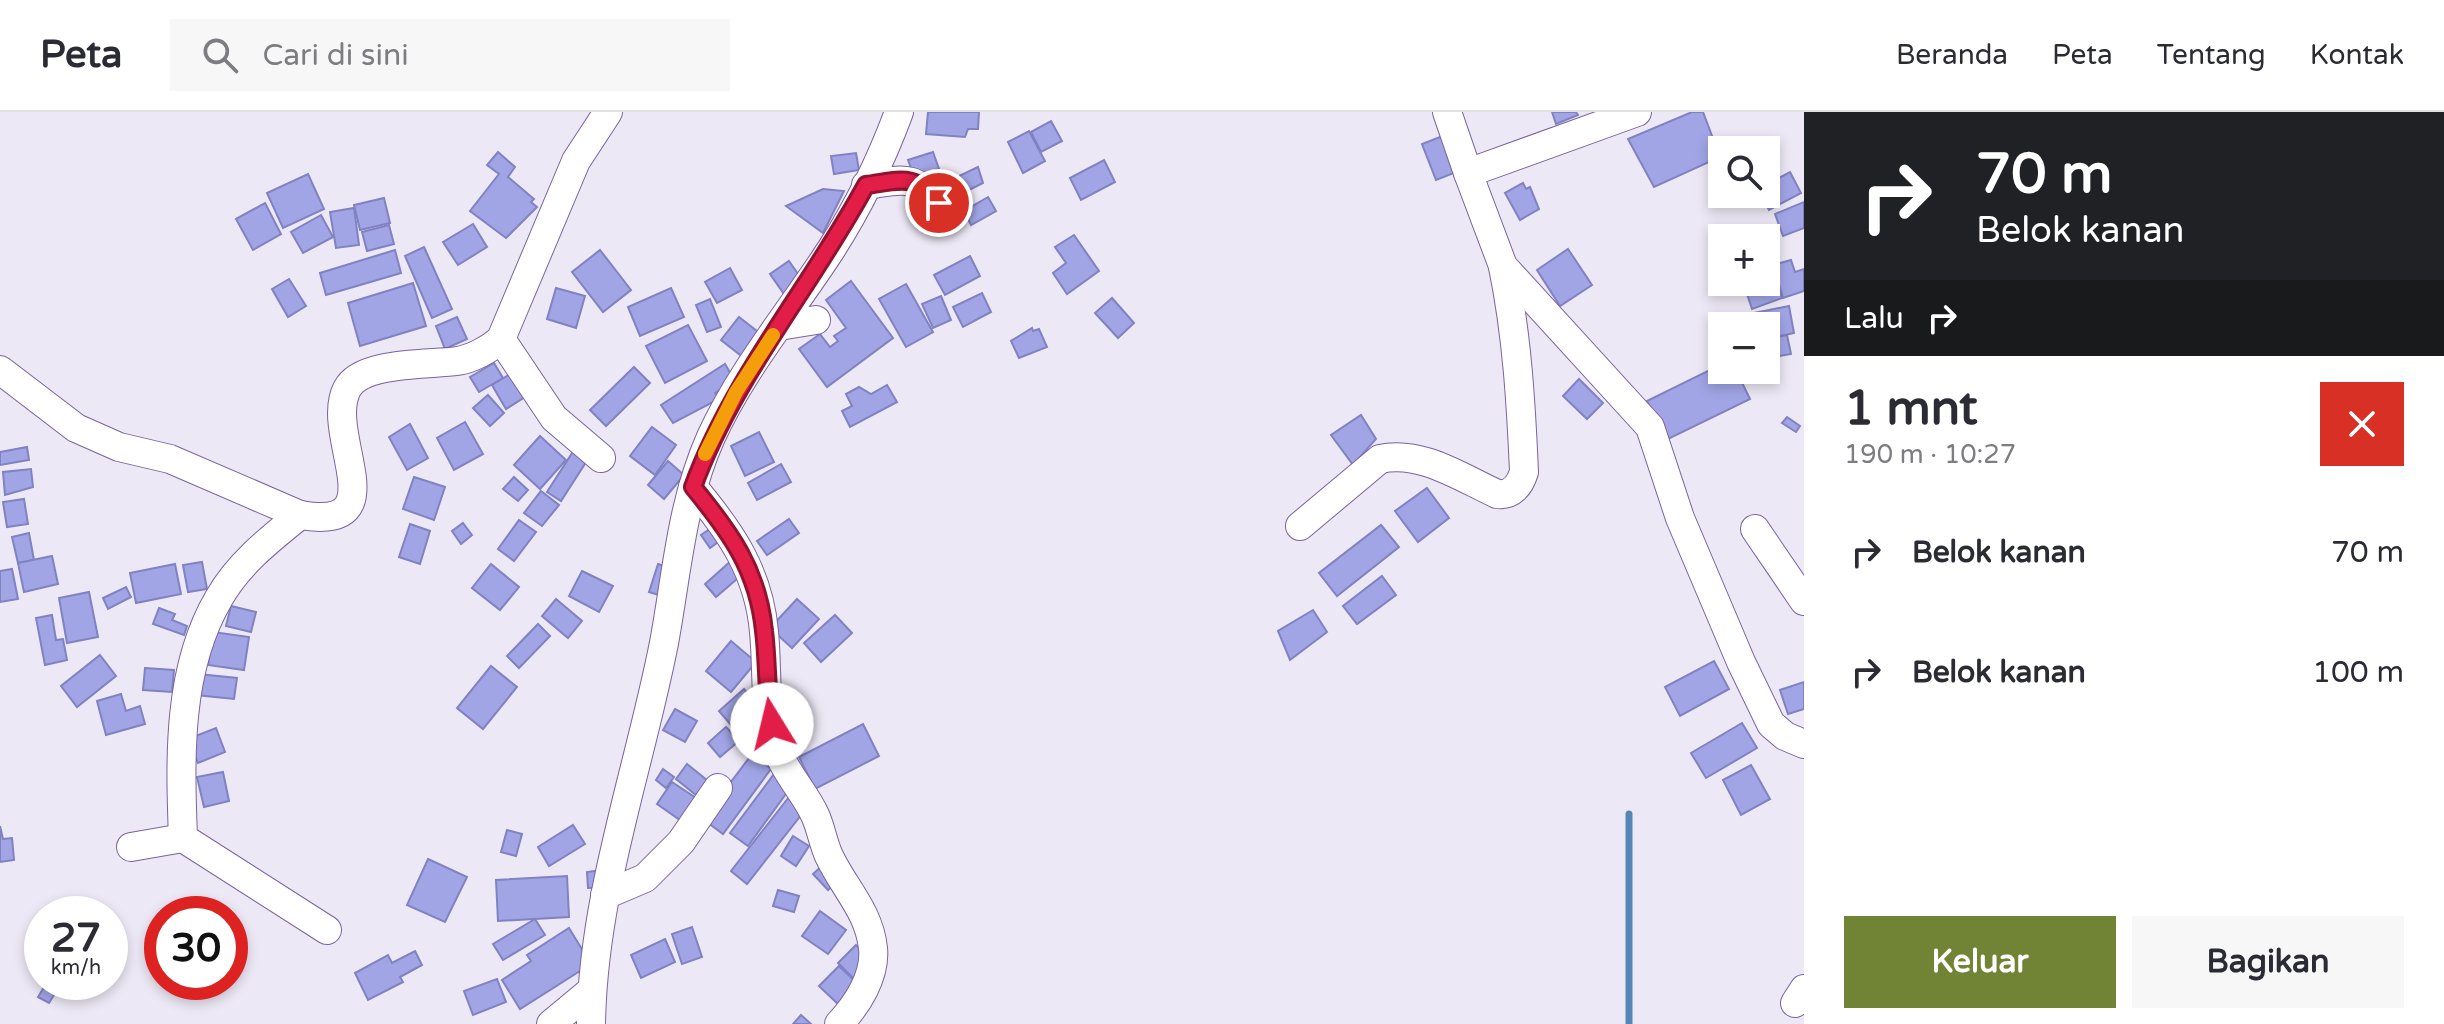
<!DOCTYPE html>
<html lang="id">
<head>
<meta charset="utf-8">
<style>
  :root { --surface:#fff; --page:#f7f7f7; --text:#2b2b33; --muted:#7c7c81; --line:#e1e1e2; --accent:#718435 }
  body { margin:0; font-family:"Varela Round",sans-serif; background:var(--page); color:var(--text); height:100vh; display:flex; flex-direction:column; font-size:30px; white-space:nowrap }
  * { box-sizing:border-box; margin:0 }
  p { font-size:26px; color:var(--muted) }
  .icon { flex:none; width:44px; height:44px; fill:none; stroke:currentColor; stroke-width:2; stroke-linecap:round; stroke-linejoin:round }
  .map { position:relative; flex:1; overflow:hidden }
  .side { display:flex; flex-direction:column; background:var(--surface); width:640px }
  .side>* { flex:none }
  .banner { background:#202124; color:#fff; overflow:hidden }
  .tools { position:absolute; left:1708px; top:24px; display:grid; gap:16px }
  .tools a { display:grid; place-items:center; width:72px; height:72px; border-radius:0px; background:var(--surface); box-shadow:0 4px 12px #0003; font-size:40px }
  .speed { position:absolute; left:24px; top:784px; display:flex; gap:16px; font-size:40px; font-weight:700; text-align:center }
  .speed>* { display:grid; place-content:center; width:104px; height:104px; border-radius:50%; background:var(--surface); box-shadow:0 4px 12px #0003; line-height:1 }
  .speed small { font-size:20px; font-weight:400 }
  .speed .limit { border:12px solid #d22; background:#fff; color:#111 }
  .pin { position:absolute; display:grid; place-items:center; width:68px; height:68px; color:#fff; margin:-34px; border:4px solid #fff; border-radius:50%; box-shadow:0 2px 8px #0007 }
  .me { position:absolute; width:88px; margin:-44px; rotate:351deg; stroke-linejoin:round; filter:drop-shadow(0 0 6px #0008) }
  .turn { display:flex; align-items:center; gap:28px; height:168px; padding:0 40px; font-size:36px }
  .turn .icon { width:104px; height:104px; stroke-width:2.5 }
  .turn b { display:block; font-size:56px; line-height:68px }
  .then { display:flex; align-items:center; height:76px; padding:0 40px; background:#0003; gap:16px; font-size:30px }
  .round { display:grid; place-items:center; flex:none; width:84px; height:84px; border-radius:0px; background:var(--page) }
  .summary { display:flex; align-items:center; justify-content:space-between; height:136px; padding:0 40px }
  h1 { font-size:48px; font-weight:700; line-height:60px }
  .action { display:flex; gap:16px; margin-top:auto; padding:16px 40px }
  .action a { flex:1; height:92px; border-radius:0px; background:var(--accent); color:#fff; font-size:32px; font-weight:700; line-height:92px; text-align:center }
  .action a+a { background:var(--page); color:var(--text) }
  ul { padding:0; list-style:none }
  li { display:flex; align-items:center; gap:24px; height:120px; padding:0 40px }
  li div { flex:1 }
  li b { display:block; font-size:30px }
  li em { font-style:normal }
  header { display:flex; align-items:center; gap:48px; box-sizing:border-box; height:112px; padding:0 40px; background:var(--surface); border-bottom:2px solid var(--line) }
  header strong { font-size:38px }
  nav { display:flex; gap:44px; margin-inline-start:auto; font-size:28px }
  .search { width:560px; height:72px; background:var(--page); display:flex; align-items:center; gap:20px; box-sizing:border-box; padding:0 28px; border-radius:0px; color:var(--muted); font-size:30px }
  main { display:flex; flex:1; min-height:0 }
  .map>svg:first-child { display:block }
</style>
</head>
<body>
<header>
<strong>Peta</strong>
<div class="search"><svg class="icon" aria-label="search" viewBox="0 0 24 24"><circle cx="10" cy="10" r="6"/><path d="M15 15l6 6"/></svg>Cari di sini</div>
<nav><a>Beranda</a><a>Peta</a><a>Tentang</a><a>Kontak</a></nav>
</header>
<main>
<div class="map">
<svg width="1804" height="912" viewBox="0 0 1804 912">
  <rect width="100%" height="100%" fill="#ece8f5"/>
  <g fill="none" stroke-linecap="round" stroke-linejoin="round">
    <polyline stroke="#5486b3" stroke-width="7" points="1629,702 1629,912"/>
  </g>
  <g fill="#a1a5e6" stroke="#8082c1" stroke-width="2">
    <polygon points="928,0 979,0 978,17 968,17 965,25 926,22"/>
    <polygon points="1552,0 1576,0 1578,3 1556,12"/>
    <polygon points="1692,0 1703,0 1720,45 1654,75 1628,27"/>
    <polygon points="1051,9 1062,29 1041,40 1031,20"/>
    <polygon points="1029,19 1045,49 1023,61 1008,30"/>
    <polygon points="1445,23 1459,59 1436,68 1422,32"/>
    <polygon points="498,40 515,55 508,65 534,87 531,90 537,95 506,126 470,99 499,62 487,53"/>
    <polygon points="933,40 939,57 915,67 908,48"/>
    <polygon points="856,41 859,58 834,62 831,44"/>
    <polygon points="1104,48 1115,70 1081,88 1070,66"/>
    <polygon points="978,55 983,71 965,80 959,64"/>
    <polygon points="1790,60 1801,81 1769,98 1761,82 1766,82 1766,73"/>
    <polygon points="308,62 324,97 283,116 267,81"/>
    <polygon points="1523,71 1526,77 1530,75 1539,97 1520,108 1505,81"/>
    <polygon points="823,77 844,79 823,121 786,94"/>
    <polygon points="988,85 996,99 971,113 964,99"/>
    <polygon points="384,86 390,111 360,118 354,93"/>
    <polygon points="1804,90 1804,116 1783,124 1775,102"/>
    <polygon points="265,91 281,122 253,138 236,107"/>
    <polygon points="354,96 359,133 336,136 330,100"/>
    <polygon points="321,103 333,125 303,141 291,120"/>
    <polygon points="473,112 487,135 458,153 443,130"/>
    <polygon points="389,113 394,132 367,139 362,120"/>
    <polygon points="1074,123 1099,159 1067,182 1053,161 1066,151 1055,135"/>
    <polygon points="424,135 452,197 432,206 405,144"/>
    <polygon points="1568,137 1592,173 1560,194 1537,158"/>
    <polygon points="395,138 401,161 326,183 320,161"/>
    <polygon points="600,138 631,178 603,200 572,160"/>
    <polygon points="970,144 980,164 945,183 934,163"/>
    <polygon points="1791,148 1795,160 1804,157 1804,179 1783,186 1773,153"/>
    <polygon points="789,149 803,169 784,182 770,162"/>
    <polygon points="1771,155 1782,186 1752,197 1743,170 1766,170 1766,157"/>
    <polygon points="730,156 742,178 717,191 705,170"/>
    <polygon points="289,167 306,194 288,205 272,177"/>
    <polygon points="851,169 893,226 827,275 799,237 820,222 830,235 838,229 834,224 846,216 826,188"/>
    <polygon points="413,171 426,214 360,234 348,191"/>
    <polygon points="906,172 933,220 906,235 879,187"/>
    <polygon points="556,176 585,184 576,216 547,207"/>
    <polygon points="671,176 684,205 640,224 628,195"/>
    <polygon points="982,181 991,200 963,215 953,195"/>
    <polygon points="941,184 951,208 933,216 922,192"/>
    <polygon points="1112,186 1134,211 1118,226 1095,201"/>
    <polygon points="710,187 721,215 707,220 696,193"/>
    <polygon points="1789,194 1794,221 1766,227 1766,214 1762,214 1759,200"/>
    <polygon points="1759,200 1762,214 1728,214 1726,207"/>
    <polygon points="457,205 467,227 445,237 436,214"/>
    <polygon points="739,205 762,223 744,246 721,228"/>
    <polygon points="688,213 707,249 665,271 646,234"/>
    <polygon points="1032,216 1033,219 1039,217 1047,235 1019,246 1011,229"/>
    <polygon points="1787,223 1791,242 1768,246 1766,227"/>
    <polygon points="494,251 503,266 479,280 470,265"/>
    <polygon points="725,252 735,269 715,281 719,287 673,311 661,293"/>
    <polygon points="1722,252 1722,258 1736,258 1750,287 1666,328 1647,289"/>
    <polygon points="634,255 650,271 606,314 590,298"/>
    <polygon points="520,256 533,280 506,297 492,273"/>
    <polygon points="1579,267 1603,291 1587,307 1563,284"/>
    <polygon points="887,273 897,290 850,315 842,299 852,294 846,282 859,275 871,282"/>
    <polygon points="488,283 504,301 490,314 473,296"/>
    <polygon points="1361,303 1376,327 1353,353 1331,323"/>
    <polygon points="1787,305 1800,314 1796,320 1782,311"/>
    <polygon points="465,310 483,342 454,358 437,326"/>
    <polygon points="410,312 428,346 407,358 389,325"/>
    <polygon points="652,315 676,333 655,363 630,344"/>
    <polygon points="759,320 774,350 745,364 731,334"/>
    <polygon points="540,324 566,348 540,377 514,353"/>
    <polygon points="27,335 29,348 0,353 0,340"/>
    <polygon points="576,335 590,344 561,389 547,380"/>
    <polygon points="668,349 684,363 664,387 648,373"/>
    <polygon points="781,352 791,370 757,388 748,371"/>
    <polygon points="31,357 33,375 5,383 3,360"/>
    <polygon points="414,365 445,375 434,408 403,397"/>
    <polygon points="514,365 528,378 518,389 503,377"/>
    <polygon points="1427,376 1449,406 1418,430 1395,399"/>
    <polygon points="541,379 559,393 542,414 524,401"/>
    <polygon points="24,387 28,412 7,415 3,390"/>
    <polygon points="789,407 799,421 767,443 757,429"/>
    <polygon points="519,408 536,420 514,449 498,437"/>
    <polygon points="721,409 730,421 710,436 701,423"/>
    <polygon points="463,411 472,423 461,432 452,419"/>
    <polygon points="410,412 430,419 420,452 399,445"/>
    <polygon points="1381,413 1399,435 1337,484 1319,461"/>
    <polygon points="29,421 34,448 18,451 12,425"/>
    <polygon points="52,444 58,472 24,480 18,451"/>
    <polygon points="732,448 744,461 716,485 705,472"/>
    <polygon points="202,450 207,477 188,480 183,453"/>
    <polygon points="175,452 181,482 136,491 130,461"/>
    <polygon points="491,452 519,475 500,498 472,476"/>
    <polygon points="658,452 670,456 662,484 649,480"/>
    <polygon points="12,457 18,487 0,490 0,459"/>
    <polygon points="582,459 613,474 599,500 569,484"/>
    <polygon points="1382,464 1396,483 1357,512 1343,494"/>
    <polygon points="126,475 131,485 108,497 103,486"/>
    <polygon points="89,480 98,525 67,531 59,486"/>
    <polygon points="556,487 582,509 568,526 542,504"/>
    <polygon points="797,487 819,507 792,536 770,516"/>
    <polygon points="231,494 256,500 251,520 226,514"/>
    <polygon points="159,496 175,502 172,508 187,514 184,523 153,512"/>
    <polygon points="1313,498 1327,520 1290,548 1278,519"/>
    <polygon points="52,503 56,528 63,527 67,548 45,553 36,506"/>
    <polygon points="835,503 852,521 821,550 804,531"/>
    <polygon points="538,512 550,524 519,556 507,544"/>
    <polygon points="213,520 249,525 244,558 208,553"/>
    <polygon points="731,529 756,550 731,580 706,559"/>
    <polygon points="100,543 116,564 77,595 61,574"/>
    <polygon points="1714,549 1729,577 1680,604 1665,575"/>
    <polygon points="491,554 517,575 483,617 457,596"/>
    <polygon points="145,556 174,558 172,580 143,578"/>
    <polygon points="198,562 237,566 234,587 196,583"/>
    <polygon points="1804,570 1804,597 1788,602 1780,578"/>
    <polygon points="744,577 768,605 743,627 719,599"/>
    <polygon points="121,582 126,599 140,594 145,612 106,623 97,589"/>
    <polygon points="675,597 697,609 685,630 663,618"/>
    <polygon points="1742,611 1757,636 1706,666 1691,641"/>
    <polygon points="863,612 879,644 815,677 799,645"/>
    <polygon points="726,615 739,629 720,645 708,631"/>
    <polygon points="216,616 225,640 198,651 188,627"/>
    <polygon points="752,642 771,657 723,722 703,707"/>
    <polygon points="687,652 708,669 696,683 676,667"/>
    <polygon points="1751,653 1770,687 1741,703 1723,668"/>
    <polygon points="663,657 674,665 666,676 656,668"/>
    <polygon points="223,660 229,689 204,695 197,665"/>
    <polygon points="774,662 791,675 748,734 730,721"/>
    <polygon points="672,670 696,686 680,708 657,692"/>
    <polygon points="793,680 809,693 747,772 731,759"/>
    <polygon points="573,713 585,732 549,754 538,735"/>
    <polygon points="0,714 3,727 12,726 14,748 0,750"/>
    <polygon points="507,718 522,722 516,744 501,740"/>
    <polygon points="793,724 809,734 796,754 781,744"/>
    <polygon points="428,747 467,765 445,810 407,793"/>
    <polygon points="823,753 838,769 828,778 813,762"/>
    <polygon points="602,758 604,775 588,776 587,760"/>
    <polygon points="567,764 569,805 498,809 496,768"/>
    <polygon points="778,778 799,784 794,800 773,794"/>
    <polygon points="820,799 846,818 828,842 802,824"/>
    <polygon points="535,807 545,823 503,848 493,832"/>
    <polygon points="692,815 702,845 682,852 672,822"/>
    <polygon points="569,816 591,852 520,897 502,868 531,849 527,843"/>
    <polygon points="665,827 675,850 641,866 631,843"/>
    <polygon points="856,833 866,843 854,867 838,851"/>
    <polygon points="415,839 422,853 400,865 403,870 368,888 355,861 388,843 392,851"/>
    <polygon points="839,854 858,872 838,892 819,874"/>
    <polygon points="497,867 506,890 473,903 464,879"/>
    <polygon points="47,870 62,870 49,891 38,885"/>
    <polygon points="801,903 811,912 793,912"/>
  </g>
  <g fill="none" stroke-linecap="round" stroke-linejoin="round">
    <g stroke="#7a639e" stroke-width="30">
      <g id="minor">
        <polyline points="1447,0 1468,61"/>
        <polyline points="1637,0 1468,61 1503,154 1650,315 1680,406 1741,550 1771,612 1785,624 1804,632"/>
        <path d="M866,73c36,-5 47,-12 73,18"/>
        <polyline points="779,214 816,208"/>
        <polyline points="501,227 554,306 601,346"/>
        <path d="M0,258l76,58 43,19 51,12 130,56c99,17 23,-80 47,-126 14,-28 83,-24 110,-28 15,-2 33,-12 44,-22l75,-178 32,-49"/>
        <path d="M693,375c37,44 66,85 71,145 4,39 -1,83 14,120 9,23 27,41 37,63 6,13 8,28 14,41 15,32 40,55 44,92 3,28 -16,57 -34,76"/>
        <path d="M300,403c-30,24 -62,49 -81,83 -42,71 -39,161 -36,240l144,92"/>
        <path d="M1300,414l80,-67c41,-9 80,18 117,35 15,2 23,-9 27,-22 -3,-69 -7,-137 -21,-205"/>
        <polyline points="1755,417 1804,489"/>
        <polyline points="131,735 183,726"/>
        <polyline points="605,783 645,766 681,730 718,676"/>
        <polyline points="1795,891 1804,877"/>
        <polyline points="551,912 592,878"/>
        <path d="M591,912c2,-130 48,-254 73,-381 13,-70 17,-139 47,-206 31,-68 81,-127 121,-189 26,-41 50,-90 67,-136"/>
      </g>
    </g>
    <use href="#minor" stroke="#fff" stroke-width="28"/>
  </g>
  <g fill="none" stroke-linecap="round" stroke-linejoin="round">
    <g stroke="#92132f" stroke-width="20">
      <path id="route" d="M772,612c-6,-31 -4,-62 -8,-93 -6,-61 -34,-99 -71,-144 40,-110 118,-200 173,-302 36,-5 48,-12 73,18"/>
    </g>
    <use href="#route" stroke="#e11d48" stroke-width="14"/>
    <polyline stroke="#f59e0b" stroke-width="14" points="705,342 736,280 773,223"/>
  </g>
</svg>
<div class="tools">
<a><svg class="icon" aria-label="search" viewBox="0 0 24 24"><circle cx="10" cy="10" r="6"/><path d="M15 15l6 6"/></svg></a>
<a>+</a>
<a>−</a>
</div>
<div class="speed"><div>27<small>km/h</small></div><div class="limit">30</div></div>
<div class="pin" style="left:939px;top:91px;background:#d93025"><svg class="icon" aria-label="arrive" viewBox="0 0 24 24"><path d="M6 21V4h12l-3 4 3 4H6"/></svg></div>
<svg class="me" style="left:772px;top:612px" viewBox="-20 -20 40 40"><circle r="19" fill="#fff"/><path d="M0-13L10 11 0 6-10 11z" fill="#e11d48"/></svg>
</div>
<section class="side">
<div class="banner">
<div class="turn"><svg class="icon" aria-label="right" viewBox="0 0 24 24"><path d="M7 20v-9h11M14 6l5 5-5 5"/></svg><div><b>70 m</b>Belok kanan</div></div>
<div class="then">Lalu<svg class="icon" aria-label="right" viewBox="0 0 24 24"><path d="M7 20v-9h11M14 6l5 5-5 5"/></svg></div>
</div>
<div class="summary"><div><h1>1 mnt</h1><p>190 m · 10:27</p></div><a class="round" style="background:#d93025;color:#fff"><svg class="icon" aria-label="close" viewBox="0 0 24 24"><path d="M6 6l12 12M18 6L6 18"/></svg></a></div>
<ul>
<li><svg class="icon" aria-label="right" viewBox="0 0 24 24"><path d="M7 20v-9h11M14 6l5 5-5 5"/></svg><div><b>Belok kanan</b></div><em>70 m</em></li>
<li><svg class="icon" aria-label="right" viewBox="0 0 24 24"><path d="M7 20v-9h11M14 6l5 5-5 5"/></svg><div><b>Belok kanan</b></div><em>100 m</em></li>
</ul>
<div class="action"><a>Keluar</a><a>Bagikan</a></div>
</section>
</main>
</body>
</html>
